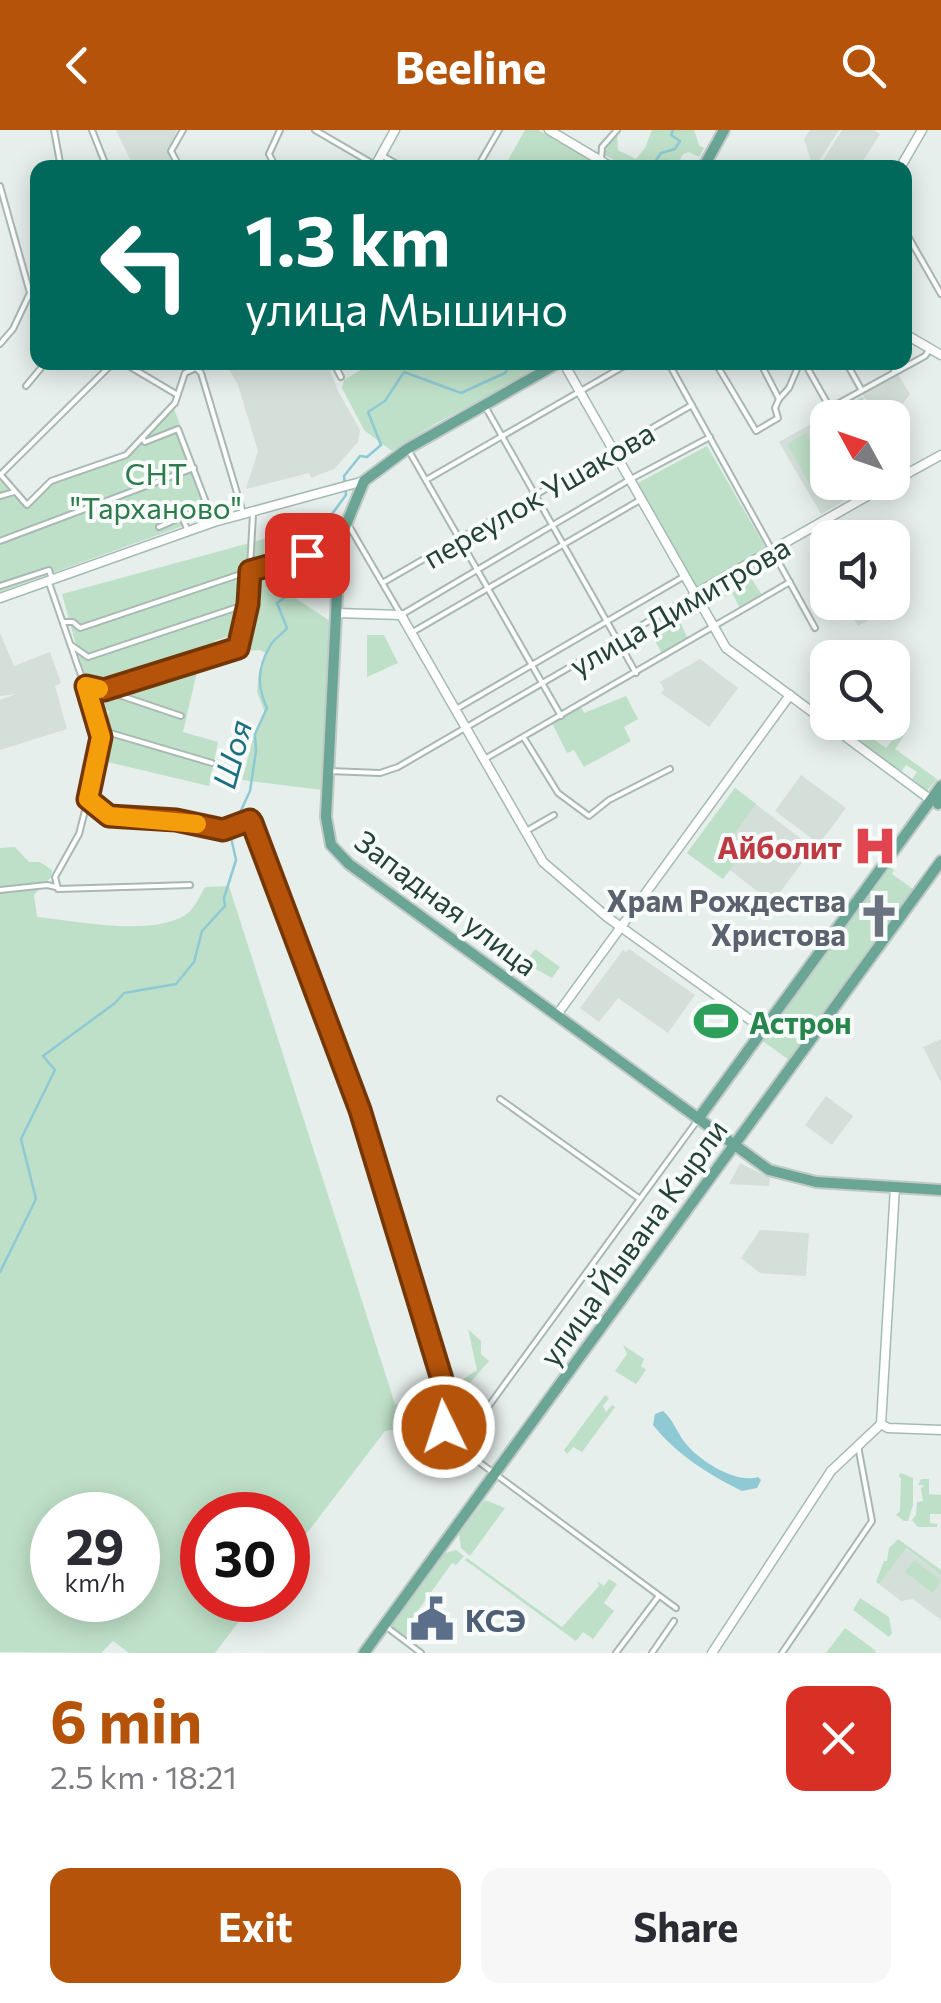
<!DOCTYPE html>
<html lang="en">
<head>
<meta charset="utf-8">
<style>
  :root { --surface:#fff; --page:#f7f7f7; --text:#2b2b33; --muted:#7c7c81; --accent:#b45309 }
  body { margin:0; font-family:Commissioner,sans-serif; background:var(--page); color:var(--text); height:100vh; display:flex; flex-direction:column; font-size:38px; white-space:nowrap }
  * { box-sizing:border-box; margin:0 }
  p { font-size:32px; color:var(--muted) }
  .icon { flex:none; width:55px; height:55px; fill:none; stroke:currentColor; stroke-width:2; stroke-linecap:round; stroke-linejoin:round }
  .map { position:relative; height:1523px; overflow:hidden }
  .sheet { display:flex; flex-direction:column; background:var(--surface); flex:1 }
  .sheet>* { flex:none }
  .hud { position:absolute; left:30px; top:30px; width:882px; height:210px; border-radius:20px; box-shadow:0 5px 25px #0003; background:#00695c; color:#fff; overflow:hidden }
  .needle { width:65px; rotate:310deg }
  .buttons { position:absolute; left:810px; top:270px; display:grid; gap:20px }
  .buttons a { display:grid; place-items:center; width:100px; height:100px; border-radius:20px; background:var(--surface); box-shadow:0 5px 25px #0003; font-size:50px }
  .speed { position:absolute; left:30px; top:1362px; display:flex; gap:20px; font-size:50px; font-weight:700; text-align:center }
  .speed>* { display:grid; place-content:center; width:130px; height:130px; border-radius:50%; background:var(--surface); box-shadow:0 5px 25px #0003; line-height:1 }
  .speed small { font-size:25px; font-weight:400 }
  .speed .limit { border:15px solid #d22; background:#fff; color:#111 }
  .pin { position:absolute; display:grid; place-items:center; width:85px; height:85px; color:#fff; margin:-42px; border-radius:20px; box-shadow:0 5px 15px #0006 }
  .me { position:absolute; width:110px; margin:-55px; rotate:356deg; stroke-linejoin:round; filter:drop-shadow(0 0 8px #0008) }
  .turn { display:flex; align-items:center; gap:35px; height:210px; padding:0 50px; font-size:45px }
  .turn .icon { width:130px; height:130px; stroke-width:2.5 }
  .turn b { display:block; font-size:70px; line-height:85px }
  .round { display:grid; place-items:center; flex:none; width:105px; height:105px; border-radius:20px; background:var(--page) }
  .summary { display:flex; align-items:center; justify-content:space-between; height:170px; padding:0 50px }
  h1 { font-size:60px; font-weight:700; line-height:75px; color:var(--accent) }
  .primary-button { display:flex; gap:20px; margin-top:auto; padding:20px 50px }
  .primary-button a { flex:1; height:115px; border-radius:20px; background:var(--accent); color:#fff; font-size:40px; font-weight:700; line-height:115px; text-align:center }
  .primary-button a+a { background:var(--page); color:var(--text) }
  header { display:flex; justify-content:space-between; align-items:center; height:130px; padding:0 50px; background:var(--accent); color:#fff; font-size:45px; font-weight:700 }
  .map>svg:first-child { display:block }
</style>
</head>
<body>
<header><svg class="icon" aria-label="back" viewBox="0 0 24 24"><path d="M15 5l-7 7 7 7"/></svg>Beeline<svg class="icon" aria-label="search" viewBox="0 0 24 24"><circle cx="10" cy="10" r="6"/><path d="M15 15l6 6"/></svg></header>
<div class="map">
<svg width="941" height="1523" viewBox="0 0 941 1523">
  <rect width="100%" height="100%" fill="#e6efeb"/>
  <g fill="#d4dfda">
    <polygon points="116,0 176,0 173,13 167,18 176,35 134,37"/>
    <polygon points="810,0 839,0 815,37 813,37 804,9"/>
    <polygon points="842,0 874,0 880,4 859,37 819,37"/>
    <polygon points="196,233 327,233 338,261 360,300 358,312 334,339 311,348 309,343 246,359 258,321 238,255 229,239 223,235"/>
    <polygon points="897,243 910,264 896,283 879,287 862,264"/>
    <polygon points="825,286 828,352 864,353 867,358 821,384 779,312"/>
    <polygon points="893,467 897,475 858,496 844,473 892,472"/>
    <polygon points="0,503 14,536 50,522 61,553 55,556 67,599 0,620 0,570 16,564 0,566"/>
    <polygon points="700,529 738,558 709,597 661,563 664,559 660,552"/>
    <polygon points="801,645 846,678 819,714 775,681"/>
    <polygon points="735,658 813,718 772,773 730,740 723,749 687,723"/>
    <polygon points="629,819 695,865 668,903 618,868 599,892 580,878 623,820 626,822"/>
    <polygon points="941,909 941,953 923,917"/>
    <polygon points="826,966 853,986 832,1015 805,995"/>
    <polygon points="740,1033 770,1048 769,1056 729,1054"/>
    <polygon points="760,1100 809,1103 806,1146 760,1143 741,1128"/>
    <polygon points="905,1418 941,1445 941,1490 913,1469 901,1471 879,1454"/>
  </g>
  <g fill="#bfe0c8" fill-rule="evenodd">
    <polygon points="525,0 538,0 604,37 504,37"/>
    <polygon points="652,0 694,0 699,15 704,18 699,27 689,22 683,24 676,37 627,37 603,24 617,2 618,20 636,29 645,18"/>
    <polygon points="373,233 551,233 435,294 392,321 364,300 342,258 344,250"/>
    <polygon points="862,267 874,287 832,287 831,285"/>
    <polygon points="173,276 213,385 0,462 0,346 26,376 51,352 127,326"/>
    <polygon points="806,303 827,340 827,345 810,355 787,314"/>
    <polygon points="707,316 767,420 693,462 634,355"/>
    <polygon points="319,394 286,462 330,491 322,660 242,650 254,605 265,583 257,562 259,542 266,523 259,520 234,522 230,506 214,511 217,527 200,529 183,602 218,612 209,656 99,630 109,581 96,577 88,558 62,464"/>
    <polygon points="757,435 760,441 751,448 762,465 740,478 732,463 717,471 709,458"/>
    <polygon points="680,476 697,479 680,492 688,509 662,523 651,504 655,501 650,493"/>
    <polygon points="367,505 384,505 398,533 367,547"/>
    <polygon points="626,566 638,589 624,597 631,611 584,637 574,620 567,623 552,593 581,577 584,583"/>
    <polygon points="833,593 851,593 886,618 905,595 909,598 895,619 937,649 926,662 911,651 917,642 906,635 900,643"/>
    <polygon points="735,658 756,674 720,723 734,734 723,749 687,723"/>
    <path d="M15,717l14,15h11l12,8 -1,7 -17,18 3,22c39,4 106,18 143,1 13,-6 19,-20 25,-31l24,-1 166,518 18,6v17l-28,4 -97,127v-43h-86v85h53l-40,53h-86l-16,-12 -12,12 -101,-1v-804zM52,1385h86v85h-86z"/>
    <polygon points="886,735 894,740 892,744 913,759 789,930 760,909"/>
    <polygon points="535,819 560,837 552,848 525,833"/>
    <polygon points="468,1199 481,1211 481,1224 489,1231 469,1254 462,1250 477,1240"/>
    <polygon points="623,1215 644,1229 641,1236 646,1240 636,1254 615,1241 627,1224"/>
    <polygon points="605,1265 609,1268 603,1276 606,1282 612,1275 615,1277 582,1322 573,1317 567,1324 564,1320"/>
    <polygon points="901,1343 913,1348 913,1375 908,1391 904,1391 896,1385 900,1381 901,1348 898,1346"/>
    <polygon points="921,1349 929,1349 929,1364 941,1365 941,1384 930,1384 930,1393 937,1394 937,1397 918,1397 912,1390 916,1385 917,1372 923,1371 921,1359 924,1355 918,1355"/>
    <polygon points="485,1370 505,1378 470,1426 461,1418 459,1404"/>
    <polygon points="898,1409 941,1440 941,1445 906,1418 879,1454 876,1452 884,1431 887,1431 889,1418"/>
    <polygon points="456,1420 464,1426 456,1435 452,1433 411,1490 415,1493 405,1507 393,1498 393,1493 445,1423"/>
    <polygon points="467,1428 562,1497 599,1456 597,1451 604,1456 609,1449 617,1454 604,1473 614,1481 593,1509 583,1502 576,1511 465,1430"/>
    <polygon points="914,1430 941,1450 933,1463 905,1442"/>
    <polygon points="860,1468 889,1487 892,1503 889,1507 853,1480"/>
    <polygon points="845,1498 876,1521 875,1523 826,1523"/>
  </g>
  <path fill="#8ec9d4" d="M663,1281c10,8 14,22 23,33 14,17 50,40 72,33l3,3 -4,8 -15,3c-34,-17 -65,-36 -89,-66l2,-11z"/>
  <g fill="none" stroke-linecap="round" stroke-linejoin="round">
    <g stroke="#8ec9d4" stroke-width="2.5">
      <polyline points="651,38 661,23 675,19 680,11 671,5 673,0"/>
      <path d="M0,1142l36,-73 -15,-60 34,-69 -12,-14 72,-53 9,-10 52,-9 18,-22 8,-31 23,-25 -1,-8 12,-38 -7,-32 7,-7 14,-30 6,-40 -1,-17 12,-26c-10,-22 -10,-39 3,-62 4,-8 12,-11 17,-18l-10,-25 26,-18 29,-71 14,-19 -2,-19 16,-20 7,1 14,-12 -13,-33 17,-11 19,-29 57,21 44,-20 7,-11"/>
    </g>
    <g stroke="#a8b8b2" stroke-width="8">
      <g id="street">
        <polyline points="54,0 61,38"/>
        <polyline points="92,0 107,38"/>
        <polyline points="315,0 375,35"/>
        <polyline points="381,25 404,38"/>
        <polyline points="601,31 602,17 617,0"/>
        <polyline points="180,38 171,21 183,0"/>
        <polyline points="276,38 269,24 280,0"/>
        <polyline points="477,38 499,0"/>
        <polyline points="0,56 30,163 13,199 0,214"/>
        <polyline points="905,101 941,164"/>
        <polyline points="905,182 905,190"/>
        <polyline points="122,232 176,264"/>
        <polyline points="333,232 341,247"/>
        <polyline points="668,232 815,498"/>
        <polyline points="715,232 756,301 778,288 775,278 779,269"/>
        <polyline points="760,232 779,269"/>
        <polyline points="804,232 830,278 925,226 930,219"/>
        <polyline points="846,232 861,259"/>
        <polyline points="890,232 895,242"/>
        <polyline points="26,256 46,232"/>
        <polyline points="779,269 789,258 800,232"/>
        <polyline points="486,278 636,543"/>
        <polyline points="142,308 145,312 178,299 207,375 182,387 188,401"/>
        <polyline points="409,321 561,586"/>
        <polyline points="0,344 27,375 51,351 126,325 175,273 185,243 196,238 201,243 243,383"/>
        <polyline points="0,345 114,232"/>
        <polyline points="426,350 631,232"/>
        <polyline points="0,366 14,362"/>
        <polyline points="349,396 401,485 629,350 710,307"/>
        <polyline points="159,397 182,387"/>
        <polyline points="0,411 194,338"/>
        <polyline points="48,450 100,600 99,624 88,669 109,686 176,690 227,700 250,690 254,696 360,981 443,1256 443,1291 448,1309 676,1478"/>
        <polyline points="384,452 692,275"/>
        <polyline points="0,456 49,440 52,449"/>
        <polyline points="63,492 73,492 80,498 250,441 304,427 311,418"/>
        <polyline points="411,503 640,370"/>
        <polyline points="71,515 88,527 247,474"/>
        <polyline points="86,557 104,560 239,519 248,474 253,384"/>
        <polyline points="104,560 181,586"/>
        <polyline points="458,578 683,447"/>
        <polyline points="100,600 212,633"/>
        <polyline points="524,608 558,663 589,686 609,670 670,639"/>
        <polyline points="483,630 790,452"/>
        <polyline points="329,641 380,643 398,637 692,466"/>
        <polyline points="88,669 79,704 55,747 58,759 190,755"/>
        <polyline points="528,700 554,685"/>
        <polyline points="0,760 47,755 56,757"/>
        <polyline points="500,969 640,1069"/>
        <polyline points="458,1318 697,991"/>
        <polyline points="384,1495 421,1523"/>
        <polyline points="616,1523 658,1467"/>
        <polyline points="652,1523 674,1491"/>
        <polyline points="782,1523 872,1391 858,1316"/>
      </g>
    </g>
    <g stroke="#a4bbb3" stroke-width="11">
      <g id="secondary">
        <polyline points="549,0 613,38"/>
        <polyline points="374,38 395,0"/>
        <polyline points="900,38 922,0"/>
        <polyline points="905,204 941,225"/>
        <polyline points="563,232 726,518 931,670"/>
        <polyline points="892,352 941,325"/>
        <polyline points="693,465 892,352"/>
        <polyline points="0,468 214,392 364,351"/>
        <polyline points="337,483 401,485"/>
        <polyline points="401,485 543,732 607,787 763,899"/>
        <polyline points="556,886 790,565"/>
        <polyline points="881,1294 895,1057"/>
        <polyline points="881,1294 888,1298 941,1300"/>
        <polyline points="712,1523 831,1341 881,1294"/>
      </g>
    </g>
    <g stroke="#c2cac8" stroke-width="14">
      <g id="primary">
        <polyline points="703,38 724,0"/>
        <polyline points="560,232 407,319 364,351 343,402 339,424 326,687 331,715 349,734 769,1040 816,1052 941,1060"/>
        <polyline points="938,674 941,670"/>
        <polyline points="698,989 941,656"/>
        <polyline points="364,1523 941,731"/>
      </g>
    </g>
    <use href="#street" stroke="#fff" stroke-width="4"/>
    <use href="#secondary" stroke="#fff" stroke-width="8"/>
    <use href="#primary" stroke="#6aa596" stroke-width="10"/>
  </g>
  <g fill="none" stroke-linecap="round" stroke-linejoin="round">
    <g stroke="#753606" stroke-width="25">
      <polyline id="route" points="307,425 250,441 248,474 238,518 104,560 86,556 101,607 88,669 109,686 176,690 223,700 250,690 252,693 360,980 444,1256 444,1297"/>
    </g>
    <use href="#route" stroke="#b45309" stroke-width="18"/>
    <polyline stroke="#f59e0b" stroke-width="18" points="99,559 86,556 101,607 88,669 109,686 197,694"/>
  </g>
  <defs>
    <g id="hospital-bare" transform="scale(3.45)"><path d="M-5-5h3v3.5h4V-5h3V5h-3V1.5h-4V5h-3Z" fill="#e0444e" stroke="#f7fbf9" stroke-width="2.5" paint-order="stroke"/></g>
    <g id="church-bare" transform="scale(3.45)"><path d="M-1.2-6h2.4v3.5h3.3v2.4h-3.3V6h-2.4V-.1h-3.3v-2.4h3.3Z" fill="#6b7280" stroke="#f7fbf9" stroke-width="2.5" paint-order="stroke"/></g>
    <g id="stadium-bare" transform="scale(3.45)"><path d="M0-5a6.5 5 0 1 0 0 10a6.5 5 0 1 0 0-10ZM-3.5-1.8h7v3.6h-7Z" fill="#2e9e5b" stroke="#f7fbf9" stroke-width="2.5" paint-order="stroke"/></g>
    <g id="civic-bare" transform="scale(3.45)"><path d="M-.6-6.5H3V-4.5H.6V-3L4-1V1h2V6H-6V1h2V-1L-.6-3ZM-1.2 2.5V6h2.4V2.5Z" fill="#5c6f8a" stroke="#f7fbf9" stroke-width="2.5" paint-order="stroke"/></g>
  </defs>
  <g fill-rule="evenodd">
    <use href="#hospital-bare" x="875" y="716"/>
    <use href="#church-bare" x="879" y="786"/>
    <use href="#stadium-bare" x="716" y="891"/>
    <use href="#civic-bare" x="432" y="1489"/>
  </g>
  <g text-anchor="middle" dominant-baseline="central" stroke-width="8" stroke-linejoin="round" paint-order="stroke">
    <g font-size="30" fill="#2d7a4b" stroke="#f7fbf9">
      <text x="156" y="342">СНТ<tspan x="156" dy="34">"Тарханово"</tspan></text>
    </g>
    <g font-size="30" fill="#24423a" stroke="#f7fbf9">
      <text transform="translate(538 364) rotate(-30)">переулок Ушакова</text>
      <text transform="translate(679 475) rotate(-30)">улица Димитрова</text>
      <text transform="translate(447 772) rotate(37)">Западная улица</text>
      <text transform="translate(632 1112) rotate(-54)">улица Йывана Кырли</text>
    </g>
    <g font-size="30" font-weight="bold" fill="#be3a42" stroke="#f7fbf9" text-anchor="end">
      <text x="842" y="716">Айболит</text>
    </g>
    <g font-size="30" font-weight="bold" fill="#5b616d" stroke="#f7fbf9" text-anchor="end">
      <text x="846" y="769">Храм Рождества<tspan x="846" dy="34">Христова</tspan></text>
    </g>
    <g font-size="30" font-weight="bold" fill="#27864d" stroke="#f7fbf9" text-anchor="start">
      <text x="749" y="891">Астрон</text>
    </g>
    <g font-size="30" font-weight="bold" fill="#4e5e75" stroke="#f7fbf9" text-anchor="start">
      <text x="465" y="1489">КСЭ</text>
    </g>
    <g font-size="32" font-style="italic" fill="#1c6f80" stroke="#f7fbf9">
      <text transform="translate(231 624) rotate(-75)">Шоя</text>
    </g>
  </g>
</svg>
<div class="buttons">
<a><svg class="needle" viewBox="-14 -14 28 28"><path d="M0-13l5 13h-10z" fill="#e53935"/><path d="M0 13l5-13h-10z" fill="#7c7c81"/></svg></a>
<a><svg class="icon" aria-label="sound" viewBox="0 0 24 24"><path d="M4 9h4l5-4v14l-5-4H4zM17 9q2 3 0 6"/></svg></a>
<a><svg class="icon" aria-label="search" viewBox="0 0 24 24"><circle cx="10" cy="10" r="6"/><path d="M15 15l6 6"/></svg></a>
</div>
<div class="speed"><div>29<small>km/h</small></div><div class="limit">30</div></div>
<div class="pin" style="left:307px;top:425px;background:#d93025"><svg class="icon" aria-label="arrive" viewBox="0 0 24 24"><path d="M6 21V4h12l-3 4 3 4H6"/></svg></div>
<svg class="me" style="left:444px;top:1297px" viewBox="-20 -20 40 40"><circle r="17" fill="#b45309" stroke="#fff" stroke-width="3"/><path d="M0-11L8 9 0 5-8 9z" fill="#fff"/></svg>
<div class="hud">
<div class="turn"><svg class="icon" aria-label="left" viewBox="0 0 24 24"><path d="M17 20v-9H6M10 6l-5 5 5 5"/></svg><div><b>1.3 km</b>улица Мышино</div></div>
</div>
</div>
<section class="sheet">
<div class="summary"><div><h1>6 min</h1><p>2.5 km · 18:21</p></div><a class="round" style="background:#d93025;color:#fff"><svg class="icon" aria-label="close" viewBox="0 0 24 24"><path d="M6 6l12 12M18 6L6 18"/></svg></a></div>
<div class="primary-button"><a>Exit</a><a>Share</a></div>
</section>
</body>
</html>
